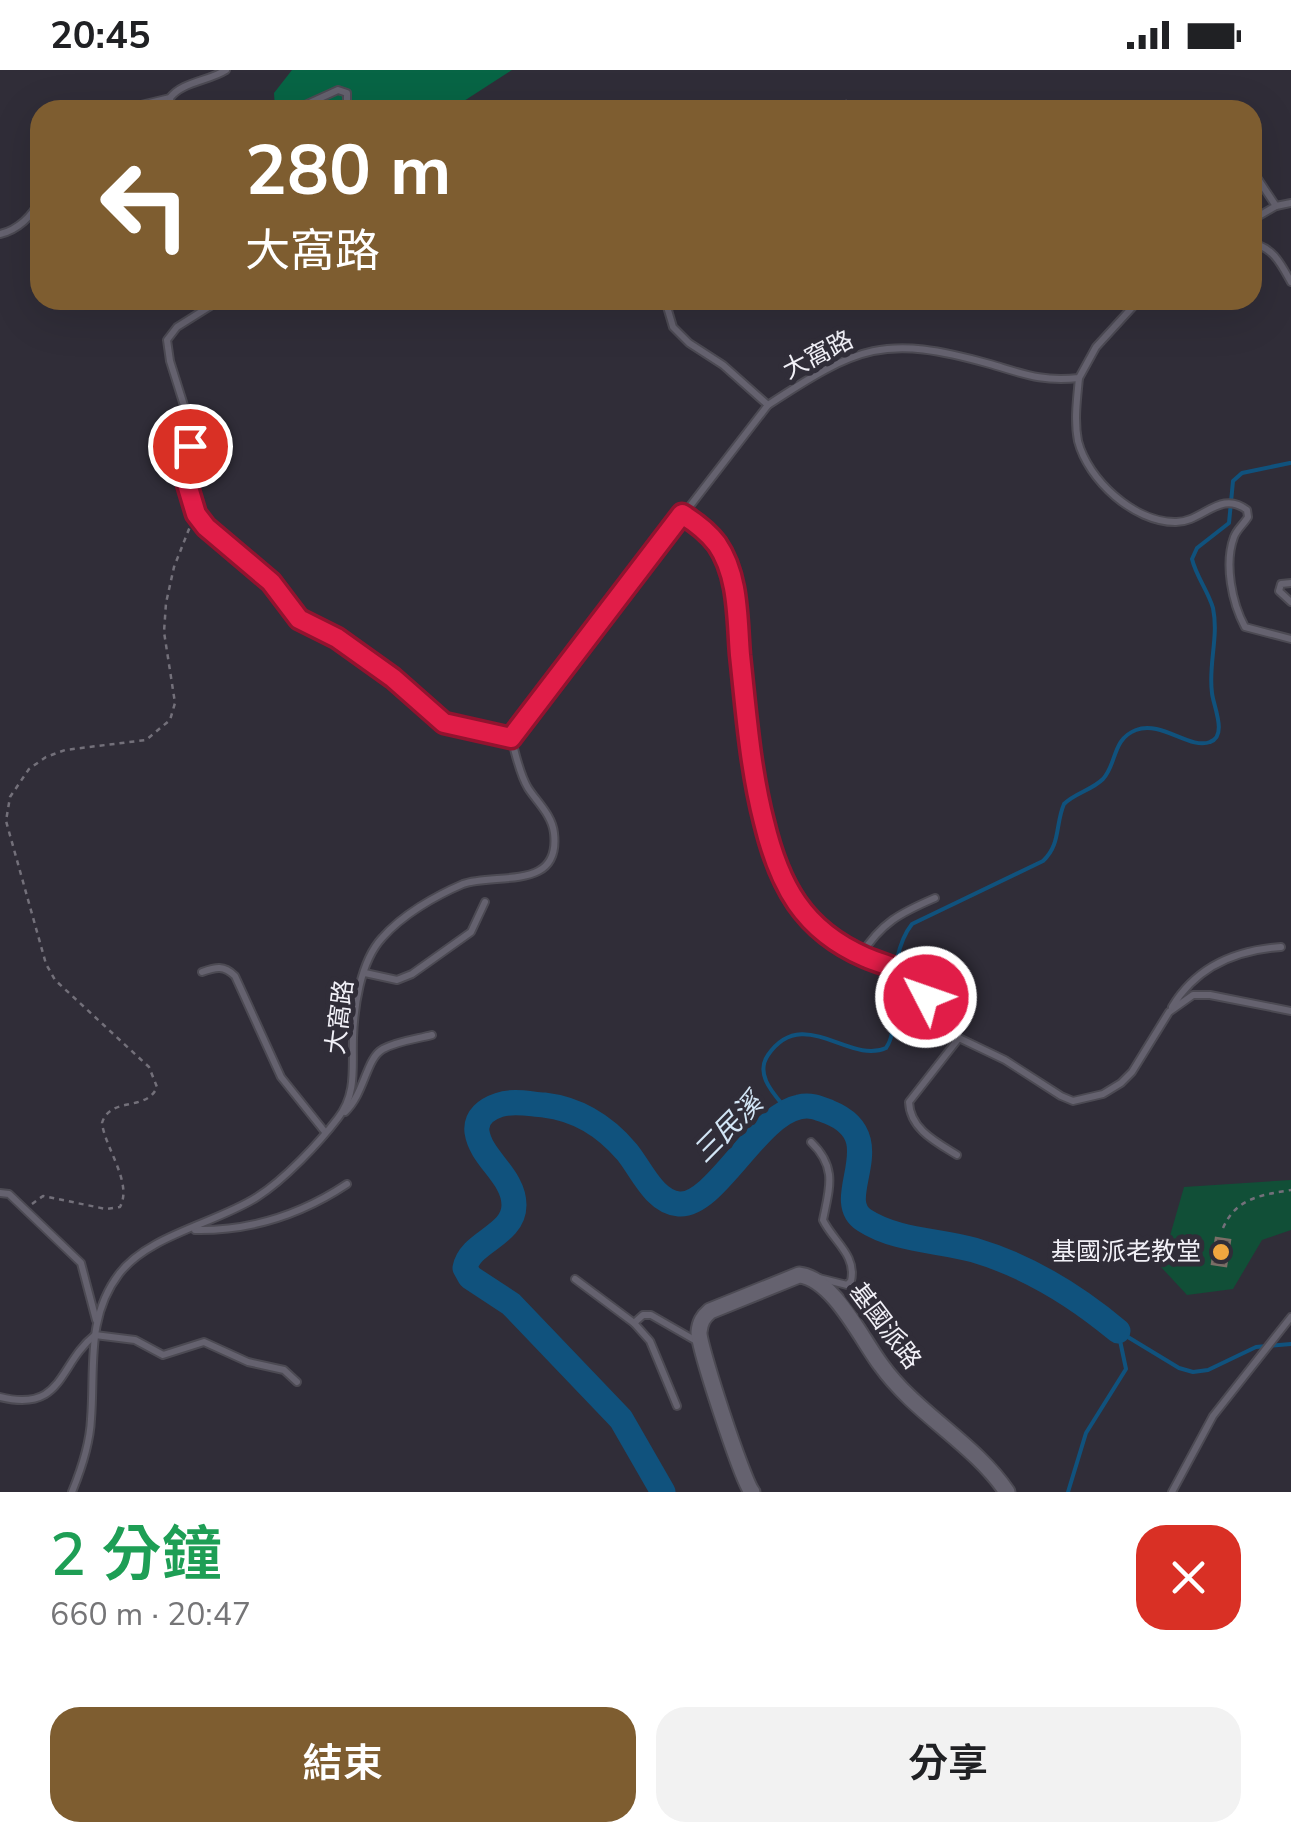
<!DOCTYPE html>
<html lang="zh-TW">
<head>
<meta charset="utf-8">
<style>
  :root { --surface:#fff; --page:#f2f2f2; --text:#202124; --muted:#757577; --accent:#7e5d30 }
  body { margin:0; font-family:"Nunito Sans","Noto Sans TC",sans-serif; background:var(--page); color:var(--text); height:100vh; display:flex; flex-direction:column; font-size:38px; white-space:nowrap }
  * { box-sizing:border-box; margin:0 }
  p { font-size:32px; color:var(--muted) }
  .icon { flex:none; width:55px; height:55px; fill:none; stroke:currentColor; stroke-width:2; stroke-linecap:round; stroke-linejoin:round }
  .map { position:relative; height:1422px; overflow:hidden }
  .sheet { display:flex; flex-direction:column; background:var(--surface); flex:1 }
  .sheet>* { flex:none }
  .guide { position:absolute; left:30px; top:30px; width:1232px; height:210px; border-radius:30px; box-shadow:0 10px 40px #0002; background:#7e5d30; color:#fff; overflow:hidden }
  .pin { position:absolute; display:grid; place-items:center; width:85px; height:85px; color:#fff; margin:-42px; border:5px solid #fff; border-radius:50%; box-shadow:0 2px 10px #0007 }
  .me { position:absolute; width:110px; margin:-55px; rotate:311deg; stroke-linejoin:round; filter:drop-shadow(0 0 8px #0008) }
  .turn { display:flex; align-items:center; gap:35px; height:210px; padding:0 50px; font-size:45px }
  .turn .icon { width:130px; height:130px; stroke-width:2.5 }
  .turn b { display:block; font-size:70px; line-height:85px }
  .round { display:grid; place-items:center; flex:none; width:105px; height:105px; border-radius:30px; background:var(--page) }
  .head { display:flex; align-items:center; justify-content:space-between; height:170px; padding:0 50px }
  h1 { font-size:60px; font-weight:600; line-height:75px; color:#1e9e55 }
  .button { display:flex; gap:20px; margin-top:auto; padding:20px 50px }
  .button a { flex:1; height:115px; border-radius:30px; background:var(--accent); color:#fff; font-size:40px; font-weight:600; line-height:115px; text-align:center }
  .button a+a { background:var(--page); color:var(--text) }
  .status { display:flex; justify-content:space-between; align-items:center; height:70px; padding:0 50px; background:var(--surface); direction:ltr }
  .status svg { height:28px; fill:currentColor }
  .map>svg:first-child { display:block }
</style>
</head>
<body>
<div class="status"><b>20:45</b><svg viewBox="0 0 49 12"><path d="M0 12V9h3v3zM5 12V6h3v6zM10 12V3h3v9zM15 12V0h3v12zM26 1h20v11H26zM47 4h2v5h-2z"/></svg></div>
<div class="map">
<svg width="1291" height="1422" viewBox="0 0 1291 1422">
  <rect width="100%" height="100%" fill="#302d38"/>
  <polygon fill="#114f37" points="1291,1110 1291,1160 1262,1170 1233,1219 1187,1225 1161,1197 1184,1117"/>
  <polygon fill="#076545" points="292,0 512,0 450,40 275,40 274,23"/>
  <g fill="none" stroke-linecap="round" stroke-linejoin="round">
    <g stroke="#10527d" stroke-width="4">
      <path d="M787,1040c-12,-15 -33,-35 -19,-55 35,-51 81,10 118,-7 10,-14 5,-30 6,-47 2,-25 4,-57 20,-77l131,-63c18,-17 12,-36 21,-57 11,-11 28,-14 39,-25 14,-15 9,-40 33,-49 25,-10 54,20 74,12 18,-6 3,-37 2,-49 -4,-28 7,-56 1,-85 -5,-17 -17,-32 -21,-49l5,-11 32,-25 4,-42 9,-8 48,-10"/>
      <polyline points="1118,1261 1179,1298 1193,1302 1208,1300 1256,1277 1291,1274"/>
      <polyline points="1068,1422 1086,1363 1126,1299 1118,1261"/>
    </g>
    <path stroke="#10527d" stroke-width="25" d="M663,1422l-42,-73 -110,-115 -41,-27 -5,-9c5,-27 49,-32 49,-63 0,-29 -33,-46 -37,-73 -2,-15 10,-23 22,-27 14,-5 30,-1 45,0 34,4 61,21 83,47 14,17 27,50 52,52 36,3 78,-89 120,-97 11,-3 20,1 30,5 65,26 1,86 35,108 32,21 75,20 110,30 54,16 101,45 144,81"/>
  </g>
  <polygon fill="#5d504a" stroke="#7b6e67" stroke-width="2.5" points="1216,1168 1230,1170 1226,1196 1212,1194"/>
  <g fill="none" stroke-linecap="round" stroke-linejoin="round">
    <g stroke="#4c4a53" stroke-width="10">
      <g id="service">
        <polyline points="120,40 170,28"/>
        <path d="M177,40l-6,-4 -1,-8c11,-16 39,-17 56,-28"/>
        <polyline points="294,40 338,20 347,23 347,40"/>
        <polyline points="1252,100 1276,136"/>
        <polyline points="1252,150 1276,136 1291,133"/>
        <path d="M0,164c18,-4 32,-18 40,-34"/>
        <path d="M1252,174c21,2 30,22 39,38"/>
        <polyline points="220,230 177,257 167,270 170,291 187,345 190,430 206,457 271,512 299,549 337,568 393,608 444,653 511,668"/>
        <polyline points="665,230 673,257 689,273 723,295 768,335"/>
        <path d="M1079,308c-2,21 -5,43 -1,63 10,39 56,81 97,81 27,1 45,-33 72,-12l1,7c-4,7 -11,12 -14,20 -10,27 -2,66 11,90l46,12"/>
        <polyline points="682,444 717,474 729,499 737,540 751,676 763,752 783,810 801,843 828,868 912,907 938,947 959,968 1005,990 1061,1026 1073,1031 1103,1024 1121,1013 1132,1002 1169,942 1193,925 1210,925 1291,941"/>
        <polyline points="1291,513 1281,514 1279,521 1291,532"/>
        <path d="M861,885c20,-32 39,-42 74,-57"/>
        <path d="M202,902c14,-5 22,-7 33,4l46,101 44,55"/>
        <polyline points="365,903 397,910 412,904 471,862 485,832"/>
        <path d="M1172,937c24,-40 64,-57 109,-60"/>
        <path d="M345,1042c20,-19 21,-54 38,-63 15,-8 34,-10 49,-14"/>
        <path d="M811,1072c27,26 18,47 12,78 10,21 34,35 28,61l-4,4 -28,-7"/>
        <path d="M957,1085c-21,-13 -47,-26 -48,-53l50,-64"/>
        <polyline points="0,1123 9,1124 81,1193 96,1250"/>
        <path d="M195,1160c55,1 107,-16 152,-46"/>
        <polyline points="575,1209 634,1253 643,1245 651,1245 698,1272"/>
        <polyline points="634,1253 650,1271 677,1336"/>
        <path d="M0,1327c64,16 58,-33 95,-62l40,5 28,15 41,-13 44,20 36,8 13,12"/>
        <path d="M72,1422c9,-22 18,-49 19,-73 4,-51 -5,-102 28,-145 29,-39 98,-51 138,-77 27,-17 62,-54 81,-79 19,-24 14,-51 15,-80 1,-30 7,-76 29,-100 20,-23 53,-42 81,-54 32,-12 98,8 91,-51 -2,-18 -17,-31 -26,-45 -9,-15 -12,-34 -17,-50l257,-333c90,-59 116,-71 222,-41 34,10 52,18 89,14l17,-31 43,-47"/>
        <polyline points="1172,1422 1213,1346 1291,1247"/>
      </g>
    </g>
    <g stroke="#4c4a53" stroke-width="19">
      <path id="tertiary" d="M752,1422c-9,-10 -54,-147 -53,-160 1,-10 4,-15 11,-21l89,-36c34,3 63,65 82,90 35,49 93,78 126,127"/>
    </g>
    <g stroke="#73707a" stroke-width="2.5" stroke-dasharray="5 5" stroke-linecap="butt">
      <polyline points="758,40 772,36 791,40"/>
      <polyline points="843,40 847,30"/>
      <path d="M32,1134l11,-8 63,13 14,-2c13,-24 -15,-59 -18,-84 8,-27 45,-11 55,-36l-8,-20 -94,-87 -9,-16 -40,-143 4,-24 19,-28 17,-12 19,-7 81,-10 24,-20 5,-17 -11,-71 2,-29 8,-36 17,-43"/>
      <path d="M1223,1158c13,-30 38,-33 68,-38"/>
    </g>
    <use href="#service" stroke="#65626f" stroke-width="6"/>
    <use href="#tertiary" stroke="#65626f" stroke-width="15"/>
  </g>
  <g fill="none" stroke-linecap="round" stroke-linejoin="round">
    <g stroke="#92132f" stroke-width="25">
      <path id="route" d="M190,376l-3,38 9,30 10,13 65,55 28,37 38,19 56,40 51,45 67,15 171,-224c13,8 26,18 35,30 22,32 20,75 23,111 6,55 10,113 24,167 15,63 39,108 101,135 31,13 41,9 61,40"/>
    </g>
    <use href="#route" stroke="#e11d48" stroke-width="18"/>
  </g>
  <circle fill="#f1a63f" stroke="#302d38" stroke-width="4" cx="1221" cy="1182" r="10"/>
  <g text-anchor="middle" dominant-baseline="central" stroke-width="10" stroke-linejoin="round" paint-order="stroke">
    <g font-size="25" fill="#f1f0f7" stroke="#302d38">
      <text transform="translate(818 285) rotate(-27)">大窩路</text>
      <text transform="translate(340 947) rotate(-83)">大窩路</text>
      <text transform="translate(885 1256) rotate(53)">基國派路</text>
    </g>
    <g font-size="25" fill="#f1f0f7" stroke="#302d38" text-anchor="end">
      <text x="1201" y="1182">基國派老教堂</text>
    </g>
    <g font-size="28" font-style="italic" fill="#d2e5f5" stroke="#302d38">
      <text transform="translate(728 1058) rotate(-45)">三民溪</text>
    </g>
  </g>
</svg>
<div class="pin" style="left:190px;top:376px;background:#d93025"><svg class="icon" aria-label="arrive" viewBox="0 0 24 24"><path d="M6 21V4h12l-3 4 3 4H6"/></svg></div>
<svg class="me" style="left:926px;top:927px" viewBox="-20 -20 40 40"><circle r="17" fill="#e11d48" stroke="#fff" stroke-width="3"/><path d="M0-11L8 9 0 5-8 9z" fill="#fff"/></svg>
<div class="guide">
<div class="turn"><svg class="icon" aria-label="left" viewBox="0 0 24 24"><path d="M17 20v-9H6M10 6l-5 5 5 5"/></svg><div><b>280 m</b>大窩路</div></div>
</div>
</div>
<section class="sheet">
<div class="head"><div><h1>2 分鐘</h1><p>660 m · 20:47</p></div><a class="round" style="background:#d93025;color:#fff"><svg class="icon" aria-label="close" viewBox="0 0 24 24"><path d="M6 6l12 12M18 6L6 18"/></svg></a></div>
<div class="button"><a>結束</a><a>分享</a></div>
</section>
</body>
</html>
